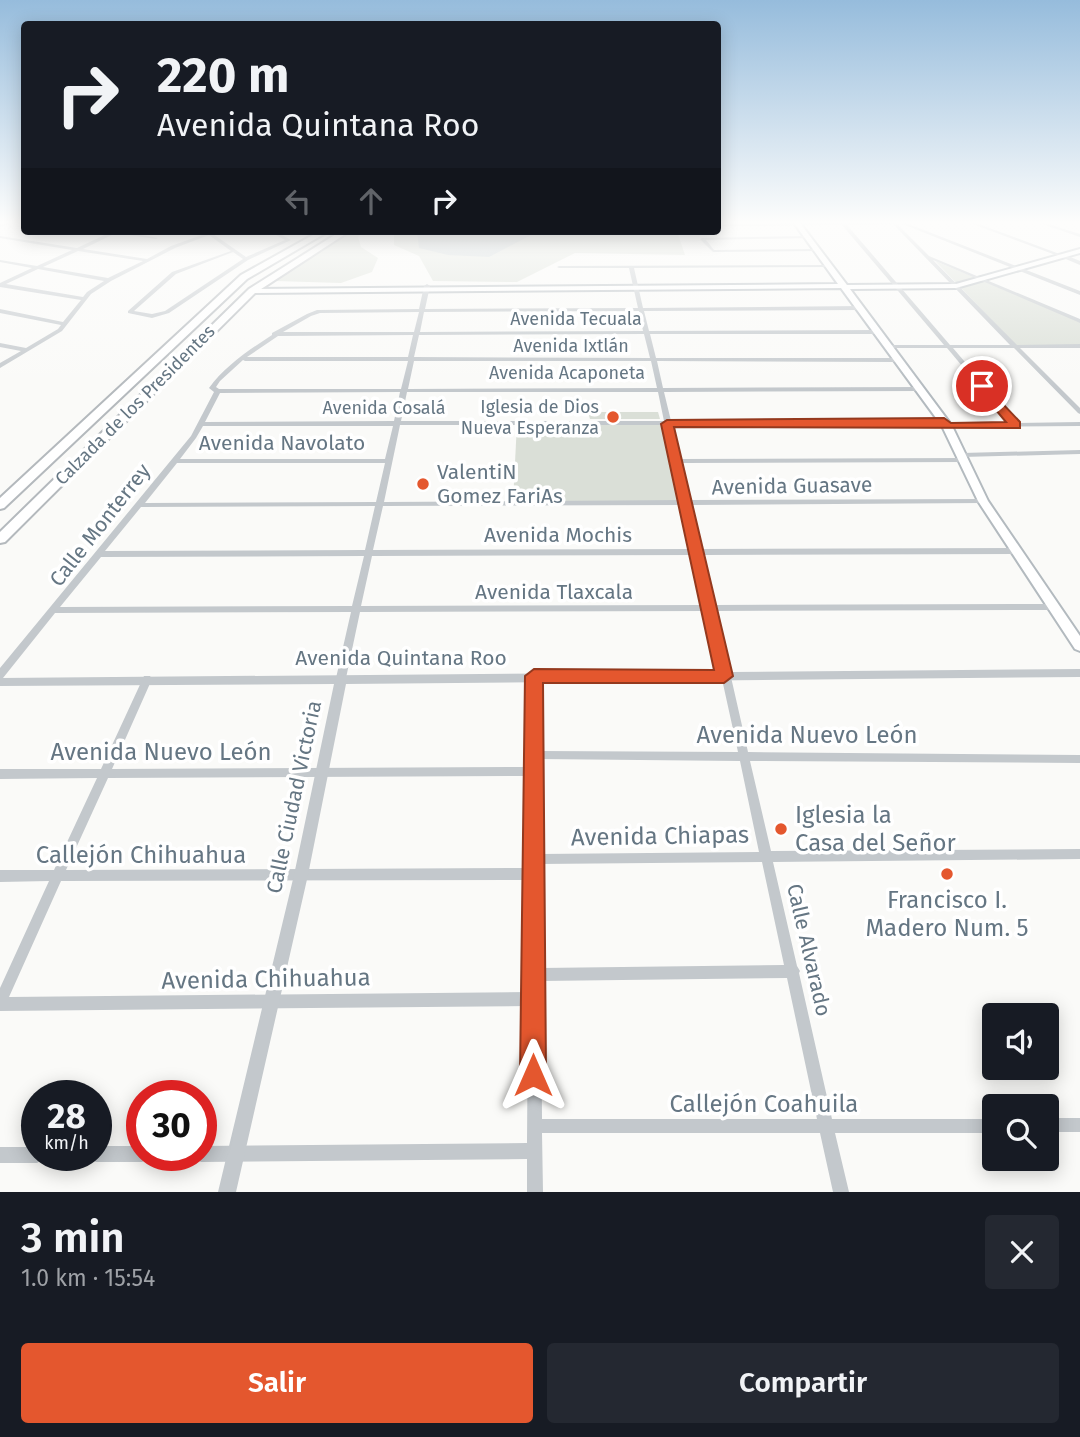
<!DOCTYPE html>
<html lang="es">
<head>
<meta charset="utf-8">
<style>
  :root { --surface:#171b24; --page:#242831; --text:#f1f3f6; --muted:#9ea1a6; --accent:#e4572e }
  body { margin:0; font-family:"Fira Sans",sans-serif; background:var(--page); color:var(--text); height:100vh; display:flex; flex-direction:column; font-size:26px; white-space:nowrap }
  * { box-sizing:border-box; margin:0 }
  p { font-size:23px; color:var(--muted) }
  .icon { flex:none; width:38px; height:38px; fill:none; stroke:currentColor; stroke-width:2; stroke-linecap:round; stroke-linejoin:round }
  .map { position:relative; height:1192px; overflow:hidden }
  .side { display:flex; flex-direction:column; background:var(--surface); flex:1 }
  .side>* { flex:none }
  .hud { position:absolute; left:21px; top:21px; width:700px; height:214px; border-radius:7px; box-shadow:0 4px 18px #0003; background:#171b24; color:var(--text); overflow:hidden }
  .fabs { position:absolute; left:982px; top:1003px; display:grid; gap:14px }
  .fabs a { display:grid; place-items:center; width:77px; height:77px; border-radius:7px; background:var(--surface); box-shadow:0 4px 18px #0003; font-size:35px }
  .speed { position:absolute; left:21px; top:1080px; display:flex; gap:14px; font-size:35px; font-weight:700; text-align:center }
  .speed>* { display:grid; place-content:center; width:91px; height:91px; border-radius:50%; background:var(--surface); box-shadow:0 4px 18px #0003; line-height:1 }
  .speed small { font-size:18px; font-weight:400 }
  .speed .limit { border:10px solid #d22; background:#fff; color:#111 }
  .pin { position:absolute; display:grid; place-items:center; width:60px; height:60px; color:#fff; margin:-30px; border:4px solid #fff; border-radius:50%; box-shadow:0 2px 7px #0007 }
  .me { position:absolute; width:77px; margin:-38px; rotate:0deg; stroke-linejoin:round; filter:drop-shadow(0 0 5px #0008) }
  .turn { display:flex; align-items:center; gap:24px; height:147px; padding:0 21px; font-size:32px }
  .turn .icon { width:91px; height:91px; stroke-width:2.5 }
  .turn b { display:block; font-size:49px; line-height:60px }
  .lanes { display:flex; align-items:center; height:66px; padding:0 21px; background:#0003; justify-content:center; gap:35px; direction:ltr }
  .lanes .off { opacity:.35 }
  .round { display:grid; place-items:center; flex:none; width:74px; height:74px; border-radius:7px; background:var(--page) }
  .summary { display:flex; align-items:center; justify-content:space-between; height:119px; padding:0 21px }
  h1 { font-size:42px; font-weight:600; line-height:52px }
  .cta { display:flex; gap:14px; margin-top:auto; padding:14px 21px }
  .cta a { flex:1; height:80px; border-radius:7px; background:var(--accent); color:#fff; font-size:28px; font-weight:600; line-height:80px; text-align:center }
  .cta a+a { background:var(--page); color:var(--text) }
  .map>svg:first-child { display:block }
</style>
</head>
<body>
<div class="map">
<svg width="1080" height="1192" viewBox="0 0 1080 1192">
  <rect width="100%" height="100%" fill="#fafaf8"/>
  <g fill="#dadfd7">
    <polygon points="351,231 362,231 358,237 361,247 378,258 372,272 341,283 275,281"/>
    <polygon points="394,231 677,231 685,255 575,253 517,282 433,281 419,256 394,245"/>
    <polygon points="935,261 976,278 958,285 959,288 985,281 1080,322 1080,345 1017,346"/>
    <polygon points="588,412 658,412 660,419 590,419"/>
    <polygon points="667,422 686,503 513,502 517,423"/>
  </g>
  <polygon fill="#bbc7cb" points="417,231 539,231 489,257 448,255 419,248"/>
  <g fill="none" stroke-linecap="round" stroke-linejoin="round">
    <g stroke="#b3babf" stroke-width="4">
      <polygon id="secondary" points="794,223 800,223 847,285 956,284 1080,249 1080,253 956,288 850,289 952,426 988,501 1080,636 1080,651 1075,649 978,501 942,426 841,288 252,293 248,291 252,289 838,284"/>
    </g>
    <g stroke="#b4b9bd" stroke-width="4">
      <g id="trunk">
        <polygon points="320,231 329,231 247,279 4,508 0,509 0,498 241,275"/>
        <polygon points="341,231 350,231 255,293 5,542 0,543 0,532 249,289"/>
      </g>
    </g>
    <g fill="#c3c8cc" fill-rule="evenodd">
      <polygon points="6,223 12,223 0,227 0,225"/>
      <path d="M786,223h112l-1,1 32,32 151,63v4l-2,-1 -145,-62 84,85 63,-1v4h-60l60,60v6l-2,-1 -64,-65h-61l64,75 63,-1v4l-135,1v-2l2,-1 63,-1 -63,-75h-60l-1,-1 3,-2h55l-102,-120 -124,1v-2zM893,224l117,121h-60l-103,-120z"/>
      <polygon points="900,223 906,223 1080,291 1080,295"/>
      <polygon points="970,223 976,223 1065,256 1061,257"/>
      <polygon points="1039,223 1045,223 1080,234 1080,237"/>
      <path d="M109,231h11l38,7 -2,1 -40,-6 -33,16 64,10 24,-13 42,-15h6l-6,3 33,23 39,-17 -16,-9h6l16,9 -43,20 -79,53 -17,5 -24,-5v-2l44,-39 59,-21 -22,-16 -34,13 -64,33 -20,13 -29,37 -62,37v-5l21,-12 -21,-4v-4l26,5 32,-19 3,-4 -61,-12v-4l63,13 18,-22 -81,-13v-4l32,-15 -32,-6v-2l37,6 35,-16 -72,-12v-2l77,12 34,-16zM78,251l65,10 -35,17 -65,-11zM233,252l10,7 -78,52 -13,3 -18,-3 42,-37zM38,269l66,12 -17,11 -4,5 -77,-13z"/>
      <polygon points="807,236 809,237 809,238 706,240 714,250 817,249 819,250 819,251 713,252 700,239 702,238"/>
      <path d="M829,265h2v2l-197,1 9,40 217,-2 3,2 -3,2 -216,1 5,20 229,-1 3,2 -3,2h-228l6,24h243l3,2 -3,2 -242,-1 6,27 258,-1 3,2 -3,2 -257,1 7,29 273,-1 3,2 -3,2 -272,1 9,34 283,-1 4,2 -4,2 -282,1 9,37 292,-1 4,2 -4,2 -291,2 10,44 314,-1 4,3 -4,3 -313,1 12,50 339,-1 4,3 -4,3 -338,1 32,141 332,3v8l-330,-2 21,90 309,-2v10l-307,3 24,104 3,5 -1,2 33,146h162v14h-159l14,59h-16l-13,-59h-278l1,59h-16v-33l-326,3 -5,-3 -2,-4h7v-9l326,-3 1,-137 -528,5v-23l49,-107 -49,1v-12h54l43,-92 -97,1v-10h101l43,-93h6l2,3 -40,90 417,-2 -1,-12 1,-2v-77l2,-3h6l2,3v75l199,1 -31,-141 -347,1 -14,66 -2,3h-6l-2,-3 15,-66 -296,1 -52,65 -3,1v-11l191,-232 23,-44 -5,-4c16,-22 40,-38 63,-53v-2l35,-19 10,-4 102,-1 5,-23 3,-2 3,2 -5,23 213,-1 -9,-40h-70l-2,-1 2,-1zM639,311l4,20 -223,1 4,-20zM419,312l-5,20h-131l28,-16 9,-3zM644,334l6,24 -236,-1 5,-22zM413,335l-5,22h-161l31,-21zM243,360l2,1h163l-7,28h-182l-3,-2 4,-6zM414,361h237l6,27 -249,1zM400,392l-6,29 -189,1 15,-29zM407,392h251l6,29h-263zM400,425h265l18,75 -299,2zM203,426h190l-8,33h-205l16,-21zM177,463h208l-9,39 -231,1zM684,505l10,44 -321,1 10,-44zM375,506l-10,44 -260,1 36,-44zM695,555l11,50 -345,1 11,-50zM364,556l-12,50 -292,1 41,-50zM539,759l201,2 19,91 -219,2zM529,776l-1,92 -462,2 42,-92zM762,862l22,103 -243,3 -1,-104zM528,880v91l-2,4 2,4v13l-519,5 52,-116zM787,978l30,141h-275l-1,-138z"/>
      <polygon points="1080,450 1080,454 962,457 958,455 962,453"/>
      <rect x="1046" y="1118" width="34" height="14"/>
      <polygon points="96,1146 142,1146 142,1155 149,1155 147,1159 142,1162 96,1162 91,1159 89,1155 96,1155"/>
      <polygon points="0,1147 37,1147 37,1155 45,1155 42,1160 37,1163 0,1163"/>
    </g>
    <g fill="#c3c8cc" fill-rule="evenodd">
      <polygon points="1063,254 1080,261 1080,265 1061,257 1061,255"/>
      <polygon points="1080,669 1080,677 346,684 308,875 236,1192 218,1192 294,875 334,684 0,686 0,678"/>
    </g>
    <use href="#secondary" fill="#fff" fill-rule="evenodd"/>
    <use href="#trunk" fill="#fff" fill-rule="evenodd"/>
  </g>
  <linearGradient id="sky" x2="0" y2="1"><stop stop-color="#96bcdc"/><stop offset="0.57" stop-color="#fdfdfc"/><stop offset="1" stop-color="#fdfdfc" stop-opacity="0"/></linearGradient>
  <rect width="1080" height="390" fill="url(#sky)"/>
  <polygon fill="#e4572e" stroke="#94391e" stroke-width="2" points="982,382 1020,422 1020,428 674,427 733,676 724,683 543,683 546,1075 543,1085 533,1088 524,1085 520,1075 525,676 534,669 714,670 661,424 667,420 944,418 951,423 1006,422 976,386"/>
  <g fill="#e4572e" stroke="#fff" stroke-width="2.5">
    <circle cx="613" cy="417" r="7"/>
    <circle cx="423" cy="484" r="7"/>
    <circle cx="781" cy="829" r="7"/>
    <circle cx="947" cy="874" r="7"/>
  </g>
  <g text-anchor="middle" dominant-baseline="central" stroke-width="7" stroke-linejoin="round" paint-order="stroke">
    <g font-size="18" fill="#657683" stroke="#fff">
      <text x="576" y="319">Avenida Tecuala</text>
      <text x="571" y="346">Avenida Ixtlán</text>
      <text x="567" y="373">Avenida Acaponeta</text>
      <text transform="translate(135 405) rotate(-45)">Calzada de los Presidentes</text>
      <text x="384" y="408">Avenida Cosalá</text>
    </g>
    <g font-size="18" fill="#657683" stroke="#fff" text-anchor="end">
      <text x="599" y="407">Iglesia de Dios<tspan x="599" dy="21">Nueva Esperanza</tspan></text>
    </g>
    <g font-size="21" fill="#657683" stroke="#fff">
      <text x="282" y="443">Avenida Navolato</text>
      <text transform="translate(792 486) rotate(-1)">Avenida Guasave</text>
      <text transform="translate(100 525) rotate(-52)">Calle Monterrey</text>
      <text x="558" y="535">Avenida Mochis</text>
      <text x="554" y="592">Avenida Tlaxcala</text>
      <text x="401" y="658">Avenida Quintana Roo</text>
      <text transform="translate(294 797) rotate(-78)">Calle Ciudad Victoria</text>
      <text transform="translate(809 950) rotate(77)">Calle Alvarado</text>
    </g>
    <g font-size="21" fill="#657683" stroke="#fff" text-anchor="start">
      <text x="437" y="472">ValentiN<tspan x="437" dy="24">Gomez FariAs</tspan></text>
    </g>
    <g font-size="24" fill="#657683" stroke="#fff">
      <text x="807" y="735">Avenida Nuevo León</text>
      <text x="161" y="752">Avenida Nuevo León</text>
      <text transform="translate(660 836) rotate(-1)">Avenida Chiapas</text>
      <text x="141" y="855">Callejón Chihuahua</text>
      <text transform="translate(266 979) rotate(-1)">Avenida Chihuahua</text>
      <text x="764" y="1104">Callejón Coahuila</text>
    </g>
    <g font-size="24" fill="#657683" stroke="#fff" text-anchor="start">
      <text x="795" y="815">Iglesia la<tspan x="795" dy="28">Casa del Señor</tspan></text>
      <text x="947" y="900" text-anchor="middle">Francisco I.<tspan x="947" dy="28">Madero Num. 5</tspan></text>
    </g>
  </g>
</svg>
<div class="fabs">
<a><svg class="icon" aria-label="sound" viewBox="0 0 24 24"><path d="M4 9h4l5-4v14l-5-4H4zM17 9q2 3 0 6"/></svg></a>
<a><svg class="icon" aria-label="search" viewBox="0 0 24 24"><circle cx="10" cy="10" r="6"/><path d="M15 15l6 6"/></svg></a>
</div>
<div class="speed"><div>28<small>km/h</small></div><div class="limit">30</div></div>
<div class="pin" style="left:982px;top:386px;background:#d93025"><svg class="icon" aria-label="arrive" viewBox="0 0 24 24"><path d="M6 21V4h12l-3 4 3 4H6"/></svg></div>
<svg class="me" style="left:533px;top:1075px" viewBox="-20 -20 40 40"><path d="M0-17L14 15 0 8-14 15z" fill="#e4572e" stroke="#fff" stroke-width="4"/></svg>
<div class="hud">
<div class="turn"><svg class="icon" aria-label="right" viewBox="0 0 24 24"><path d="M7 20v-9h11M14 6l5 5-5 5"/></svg><div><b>220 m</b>Avenida Quintana Roo</div></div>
<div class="lanes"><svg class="icon off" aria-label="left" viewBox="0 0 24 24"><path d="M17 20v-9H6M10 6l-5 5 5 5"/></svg><svg class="icon off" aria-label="ahead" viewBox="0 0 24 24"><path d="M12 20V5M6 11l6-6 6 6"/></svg><svg class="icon" aria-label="right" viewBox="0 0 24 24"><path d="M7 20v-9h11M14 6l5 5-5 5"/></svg></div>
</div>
</div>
<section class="side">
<div class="summary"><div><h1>3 min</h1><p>1.0 km · 15:54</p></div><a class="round"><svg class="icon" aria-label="close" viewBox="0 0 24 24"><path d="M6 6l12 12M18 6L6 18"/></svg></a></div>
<div class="cta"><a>Salir</a><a>Compartir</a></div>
</section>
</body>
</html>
